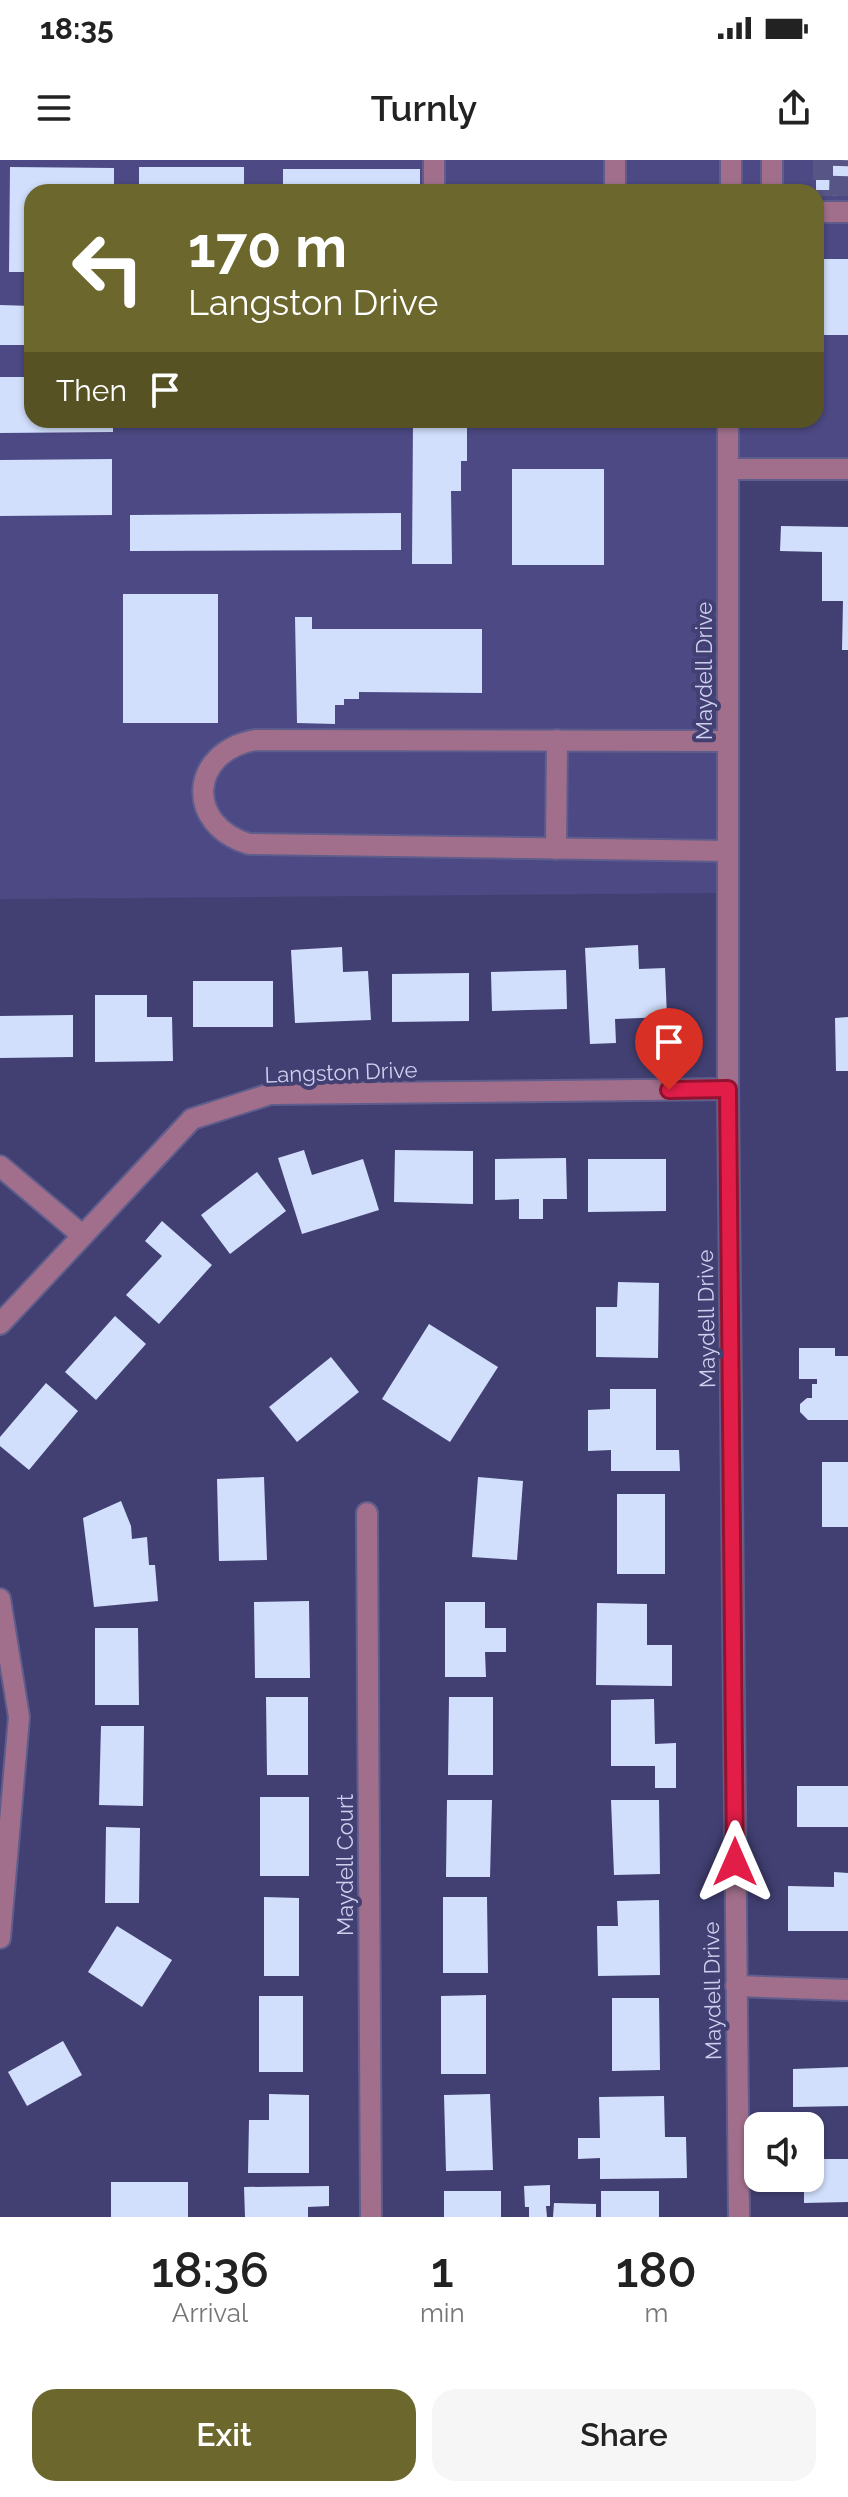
<!DOCTYPE html>
<html lang="en">
<head>
<meta charset="utf-8">
<style>
  :root { --surface:#fff; --page:#f6f6f6; --text:#222; --muted:#767676; --accent:#6c672d }
  body { margin:0; font-family:Raleway,sans-serif; background:var(--page); color:var(--text); height:100vh; display:flex; flex-direction:column; font-size:30px; white-space:nowrap }
  * { box-sizing:border-box; margin:0 }
  p { font-size:26px; color:var(--muted) }
  .icon { flex:none; width:44px; height:44px; fill:none; stroke:currentColor; stroke-width:2; stroke-linecap:round; stroke-linejoin:round }
  .map { position:relative; height:2057px; overflow:hidden }
  .side { display:flex; flex-direction:column; background:var(--surface); flex:1 }
  .side>* { flex:none }
  .top-card { position:absolute; left:24px; top:24px; width:800px; height:244px; border-radius:24px; box-shadow:0 2px 6px #0004; background:#6c672d; color:#fff; overflow:hidden }
  .controls { position:absolute; left:744px; top:1952px; display:grid; gap:16px }
  .controls a { display:grid; place-items:center; width:80px; height:80px; border-radius:16px; background:var(--surface); box-shadow:0 2px 6px #0004; font-size:40px }
  .pin { position:absolute; display:grid; place-items:center; width:68px; height:68px; color:#fff; margin:-82px -34px; border-radius:50% 50% 50% 0; rotate:-45deg; box-shadow:0 0 8px #0007 }
  .pin .icon { rotate:45deg }
  .me { position:absolute; width:88px; margin:-44px; rotate:0deg; stroke-linejoin:round; filter:drop-shadow(0 0 6px #0008) }
  .turn { display:flex; align-items:center; gap:28px; height:168px; padding:0 32px; font-size:36px }
  .turn .icon { width:104px; height:104px; stroke-width:2.5 }
  .turn b { display:block; font-size:56px; line-height:68px }
  .then { display:flex; align-items:center; height:76px; padding:0 32px; background:#0003; gap:16px; font-size:30px }
  .eta { display:flex; justify-content:space-evenly; align-items:center; height:136px; text-align:center }
  .eta b { font-size:48px; font-weight:600; line-height:56px }
  .button { display:flex; gap:16px; margin-top:auto; padding:16px 32px }
  .button a { flex:1; height:92px; border-radius:24px; background:var(--accent); color:#fff; font-size:32px; font-weight:600; line-height:92px; text-align:center }
  .button a+a { background:var(--page); color:var(--text) }
  .status { display:flex; justify-content:space-between; align-items:center; height:56px; padding:0 40px; background:var(--surface); direction:ltr }
  .status svg { height:22px; fill:currentColor }
  header { display:flex; justify-content:space-between; align-items:center; height:104px; padding:0 32px; background:var(--surface); font-size:36px; font-weight:600 }
  .map>svg:first-child { display:block }
</style>
</head>
<body>
<div class="status"><b>18:35</b><svg viewBox="0 0 49 12"><path d="M0 12V9h3v3zM5 12V6h3v6zM10 12V3h3v9zM15 12V0h3v12zM26 1h20v11H26zM47 4h2v5h-2z"/></svg></div>
<header><svg class="icon" aria-label="menu" viewBox="0 0 24 24"><path d="M4 6h16M4 12h16M4 18h16"/></svg>Turnly<svg class="icon" aria-label="share" viewBox="0 0 24 24"><path d="M12 15V3M7 8l5-5 5 5M5 13v7h14v-7"/></svg></header>
<div class="map">
<svg width="848" height="2057" viewBox="0 0 848 2057">
  <rect width="100%" height="100%" fill="#424073"/>
  <g fill="#4c4984">
    <polygon points="0,0 728,0 728,32 32,32 32,260 728,260 724,733 0,739"/>
    <polygon points="734,0 848,0 848,309 730,309 730,260 816,260 816,32 733,32"/>
  </g>
  <g fill="#d1dffc">
    <rect x="816" y="0" width="32" height="36"/>
    <polygon points="10,7 114,8 114,32 32,32 32,112 9,112"/>
    <rect x="139" y="7" width="105" height="25"/>
    <rect x="283" y="9" width="137" height="23"/>
    <rect x="816" y="99" width="32" height="76"/>
    <polygon points="0,145 32,146 32,185 0,185"/>
    <polygon points="0,217 32,217 32,260 113,260 113,272 0,273"/>
    <polygon points="413,260 460,260 459,267 467,267 467,301 461,301 461,331 451,331 452,404 412,404"/>
    <polygon points="483,260 603,260 603,267 483,268"/>
    <polygon points="112,299 112,355 0,356 0,300"/>
    <rect x="512" y="309" width="92" height="96"/>
    <polygon points="401,353 401,390 130,391 130,355"/>
    <polygon points="781,366 848,367 848,490 842,490 843,441 822,441 822,392 780,391"/>
    <rect x="123" y="434" width="95" height="129"/>
    <polygon points="295,457 312,457 312,469 482,469 482,533 359,532 359,539 344,539 344,545 335,545 335,564 297,563"/>
    <polygon points="638,785 639,809 665,808 667,857 615,859 616,883 590,884 585,788"/>
    <polygon points="342,787 343,812 368,811 371,860 295,863 291,790"/>
    <polygon points="566,810 567,849 492,851 491,812"/>
    <polygon points="469,813 469,861 392,862 392,814"/>
    <rect x="193" y="821" width="80" height="46"/>
    <polygon points="95,835 147,835 147,857 172,857 173,901 95,902"/>
    <polygon points="73,855 73,897 0,898 0,856"/>
    <polygon points="848,857 848,911 836,911 835,858"/>
    <polygon points="304,990 312,1015 363,999 379,1050 302,1074 278,998"/>
    <polygon points="395,990 473,991 473,1044 394,1042"/>
    <polygon points="566,998 567,1039 543,1039 543,1059 519,1059 519,1039 495,1040 495,999"/>
    <polygon points="588,999 666,999 666,1051 588,1052"/>
    <polygon points="257,1012 286,1051 230,1094 201,1055"/>
    <polygon points="162,1061 212,1105 159,1164 126,1135 162,1096 145,1081"/>
    <polygon points="618,1122 659,1123 658,1198 596,1197 596,1147 617,1147"/>
    <polygon points="115,1156 146,1184 96,1240 65,1212"/>
    <polygon points="429,1164 498,1207 450,1282 382,1239"/>
    <polygon points="799,1188 835,1188 835,1196 848,1196 848,1260 808,1260 800,1252 800,1244 807,1238 812,1238 812,1224 817,1224 817,1219 799,1219"/>
    <polygon points="331,1197 359,1232 297,1282 269,1247"/>
    <polygon points="46,1223 78,1251 29,1310 0,1286 0,1277"/>
    <polygon points="610,1229 656,1229 656,1290 679,1290 680,1311 611,1311 611,1290 588,1291 588,1250 610,1249"/>
    <rect x="822" y="1302" width="26" height="65"/>
    <polygon points="264,1317 267,1400 219,1401 217,1319"/>
    <polygon points="478,1317 523,1321 517,1400 472,1397"/>
    <rect x="617" y="1334" width="48" height="80"/>
    <polygon points="121,1341 131,1366 132,1379 147,1377 149,1405 155,1405 158,1441 94,1447 83,1358"/>
    <polygon points="309,1441 310,1518 255,1518 254,1442"/>
    <polygon points="445,1442 485,1442 485,1468 506,1468 506,1492 485,1492 486,1517 445,1517"/>
    <polygon points="597,1443 647,1444 647,1485 672,1485 672,1526 596,1525"/>
    <polygon points="95,1468 138,1468 139,1545 95,1545"/>
    <polygon points="266,1537 308,1537 308,1615 267,1615"/>
    <polygon points="449,1537 493,1537 493,1615 448,1615"/>
    <polygon points="654,1539 655,1584 676,1583 676,1628 655,1628 655,1606 611,1606 611,1540"/>
    <polygon points="101,1566 144,1566 143,1646 99,1645"/>
    <rect x="797" y="1626" width="51" height="41"/>
    <rect x="260" y="1637" width="49" height="79"/>
    <polygon points="447,1640 492,1640 490,1717 446,1717"/>
    <polygon points="611,1640 659,1640 660,1714 614,1715"/>
    <polygon points="106,1667 140,1668 139,1743 105,1743"/>
    <polygon points="834,1712 848,1713 848,1771 788,1771 788,1726 834,1727"/>
    <polygon points="264,1737 299,1738 299,1816 264,1816"/>
    <polygon points="443,1737 487,1737 488,1813 443,1813"/>
    <polygon points="659,1740 660,1815 598,1816 597,1766 618,1766 617,1741"/>
    <polygon points="117,1766 172,1800 142,1847 88,1812"/>
    <polygon points="486,1835 486,1914 441,1914 441,1836"/>
    <rect x="259" y="1836" width="44" height="76"/>
    <polygon points="612,1838 659,1838 660,1910 612,1911"/>
    <polygon points="63,1881 82,1915 27,1946 8,1912"/>
    <polygon points="848,1907 848,1946 793,1947 793,1909"/>
    <polygon points="269,1934 309,1935 309,2013 248,2013 249,1960 269,1960"/>
    <polygon points="490,1934 493,2010 446,2011 444,1935"/>
    <polygon points="664,1936 665,1977 686,1977 687,2018 600,2019 600,1998 578,1999 578,1978 600,1978 599,1937"/>
    <polygon points="810,1999 848,1999 848,2042 804,2043 804,2018 810,2018"/>
    <rect x="111" y="2022" width="77" height="35"/>
    <polygon points="550,2025 550,2046 546,2046 547,2057 529,2057 529,2047 525,2047 524,2026"/>
    <polygon points="329,2026 329,2046 308,2047 308,2057 245,2057 244,2027"/>
    <rect x="444" y="2031" width="57" height="26"/>
    <rect x="601" y="2031" width="58" height="26"/>
    <polygon points="554,2043 596,2044 596,2057 553,2057"/>
  </g>
  <g fill="none" stroke-linecap="round" stroke-linejoin="round">
    <g stroke="#575585" stroke-width="20" stroke-dasharray="20 10" stroke-linecap="butt">
      <polyline points="823,0 823,36"/>
      <polyline points="839,36 840,0"/>
    </g>
    <g stroke="#5e5d8c" stroke-width="24">
      <g id="minor">
        <polyline points="434,0 434,32"/>
        <polyline points="615,0 615,32"/>
        <polyline points="772,0 772,32"/>
        <polyline points="731,32 731,0"/>
        <polyline points="816,52 848,52"/>
        <polyline points="728,260 728,929 739,2057"/>
        <polyline points="728,309 848,309"/>
        <path d="M728,581l-473,-1c-66,12 -70,85 -6,104l479,7"/>
        <polyline points="556,689 557,580"/>
        <polyline points="0,1006 82,1075"/>
        <polyline points="0,1164 192,959 270,934 728,929"/>
        <polyline points="367,1353 371,2057"/>
        <polyline points="0,1439 19,1557 0,1778"/>
        <polyline points="736,1826 848,1830"/>
      </g>
    </g>
    <use href="#minor" stroke="#a16f8c" stroke-width="20"/>
  </g>
  <g fill="none" stroke-linecap="round" stroke-linejoin="round">
    <g stroke="#92132f" stroke-width="20">
      <polyline id="route" points="669,930 728,929 735,1702"/>
    </g>
    <use href="#route" stroke="#e11d48" stroke-width="14"/>
  </g>
  <g text-anchor="middle" dominant-baseline="central" stroke-width="8" stroke-linejoin="round" paint-order="stroke">
    <g font-size="22" fill="#cecfee" stroke="#424073">
      <text transform="translate(704 511) rotate(-90)">Maydell Drive</text>
      <text transform="translate(341 912) rotate(-2)">Langston Drive</text>
      <text transform="translate(706 1159) rotate(-91)">Maydell Drive</text>
      <text transform="translate(345 1705) rotate(-90)">Maydell Court</text>
      <text transform="translate(712 1831) rotate(-91)">Maydell Drive</text>
    </g>
  </g>
</svg>
<div class="controls">
<a><svg class="icon" aria-label="sound" viewBox="0 0 24 24"><path d="M4 9h4l5-4v14l-5-4H4zM17 9q2 3 0 6"/></svg></a>
</div>
<div class="pin" style="left:669px;top:930px;background:#d93025"><svg class="icon" aria-label="arrive" viewBox="0 0 24 24"><path d="M6 21V4h12l-3 4 3 4H6"/></svg></div>
<svg class="me" style="left:735px;top:1702px" viewBox="-20 -20 40 40"><path d="M0-17L14 15 0 8-14 15z" fill="#e11d48" stroke="#fff" stroke-width="4"/></svg>
<div class="top-card">
<div class="turn"><svg class="icon" aria-label="left" viewBox="0 0 24 24"><path d="M17 20v-9H6M10 6l-5 5 5 5"/></svg><div><b>170 m</b>Langston Drive</div></div>
<div class="then">Then<svg class="icon" aria-label="arrive" viewBox="0 0 24 24"><path d="M6 21V4h12l-3 4 3 4H6"/></svg></div>
</div>
</div>
<section class="side">
<div class="eta">
<div><b>18:36</b><p>Arrival</p></div>
<div><b>1</b><p>min</p></div>
<div><b>180</b><p>m</p></div>
</div>
<div class="button"><a>Exit</a><a>Share</a></div>
</section>
</body>
</html>
